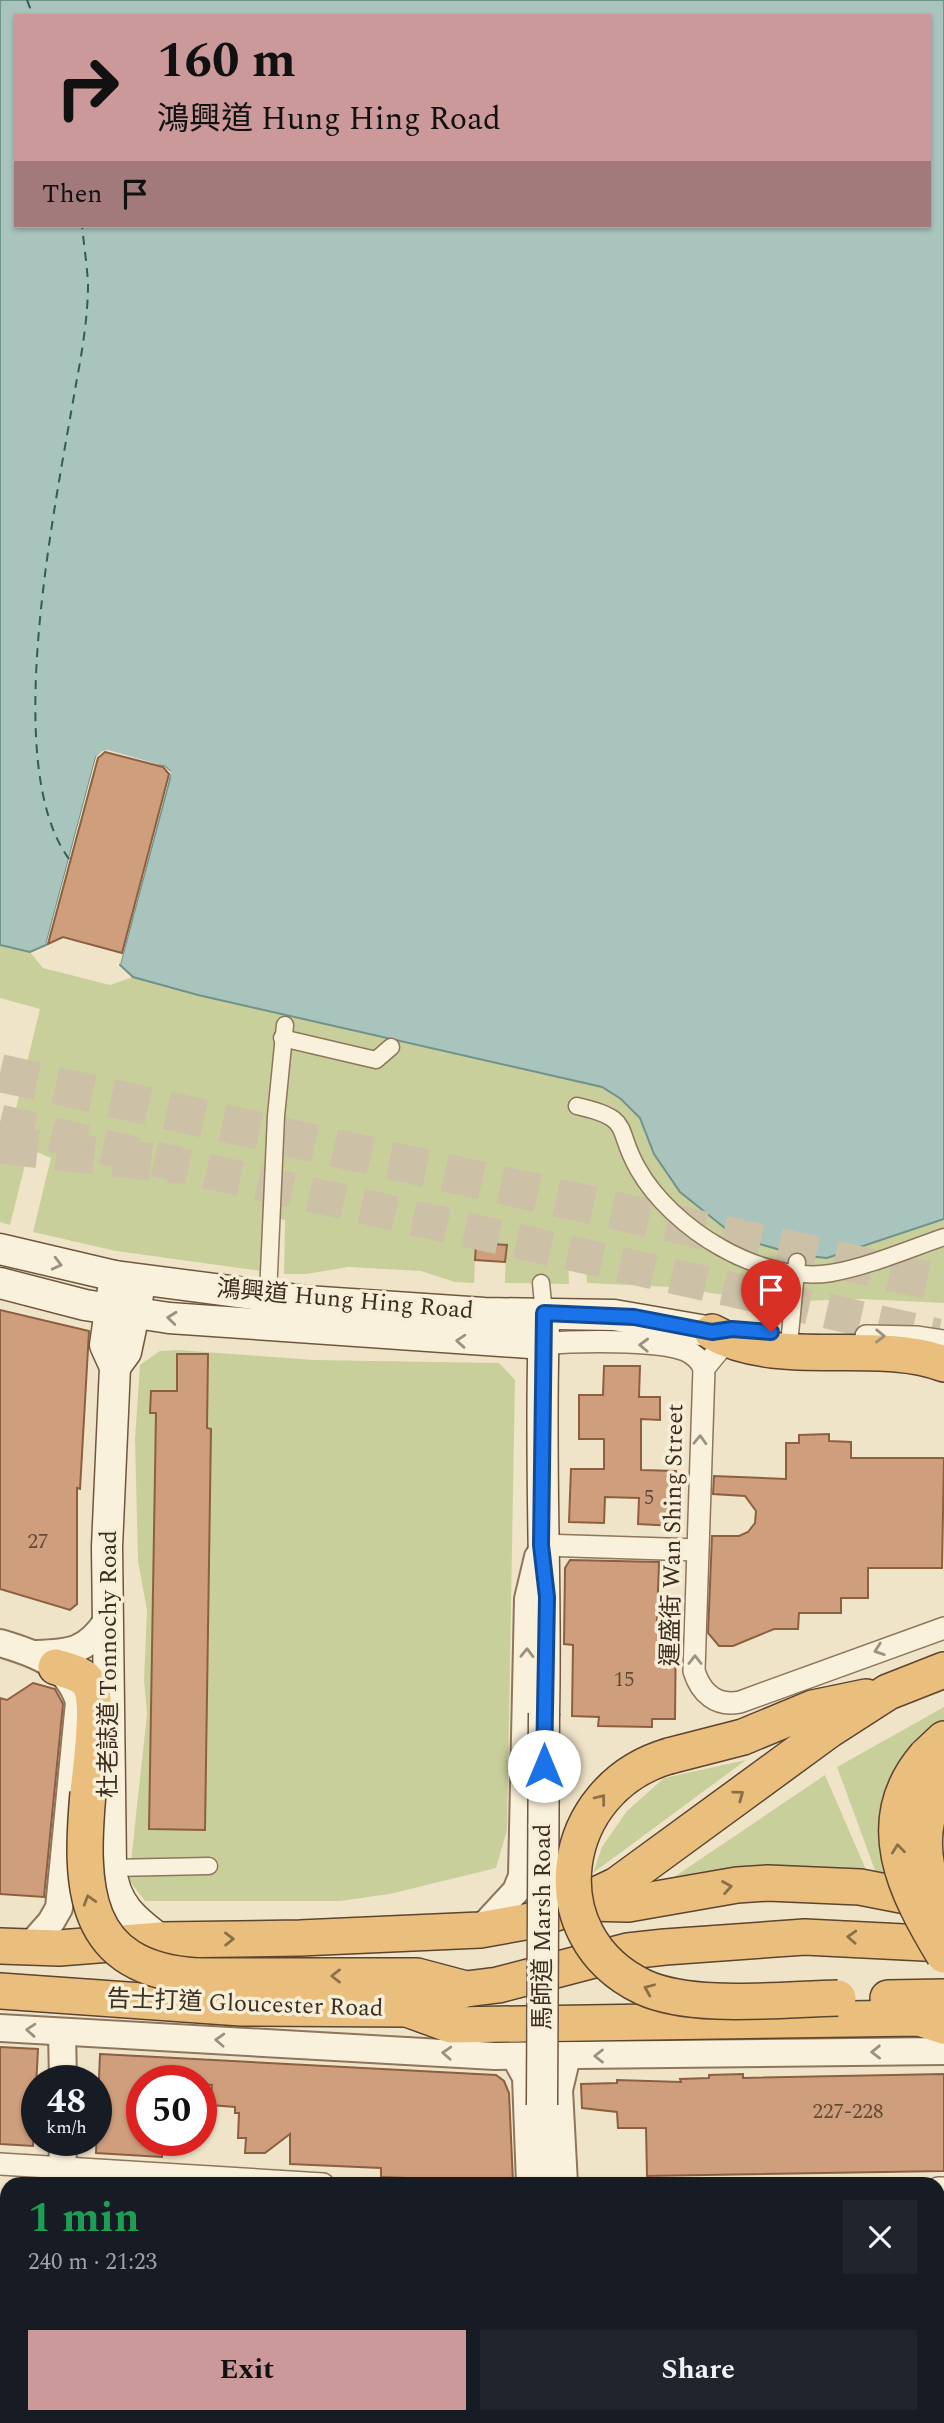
<!DOCTYPE html>
<html lang="en">
<head>
<meta charset="utf-8">
<style>
  :root { --surface:#171b24; --page:#20242c; --text:#f1f3f6; --muted:#9ea1a6; --accent:#cc999b }
  body { margin:0; font-family:Spectral,"Noto Sans TC",serif; background:var(--page); color:var(--text); height:100vh; display:flex; flex-direction:column; font-size:26px; white-space:nowrap }
  * { box-sizing:border-box; margin:0 }
  p { font-size:23px; color:var(--muted) }
  .icon { flex:none; width:38px; height:38px; fill:none; stroke:currentColor; stroke-width:2; stroke-linecap:round; stroke-linejoin:round }
  .map { position:relative; flex:1; overflow:hidden }
  .panel { position:absolute; left:0px; top:2177px; width:945px; height:247px; display:flex; flex-direction:column; background:var(--surface); border-radius:21px 21px 0 0; box-shadow:0 2px 5px #0004 }
  .panel>* { flex:none }
  .guide { position:absolute; left:14px; top:14px; width:917px; height:214px; border-radius:0px; box-shadow:0 2px 5px #0004; background:#cc999b; color:#111; overflow:hidden }
  .speed { position:absolute; left:21px; top:2065px; display:flex; gap:14px; font-size:35px; font-weight:700; text-align:center }
  .speed>* { display:grid; place-content:center; width:91px; height:91px; border-radius:50%; background:var(--surface); box-shadow:0 2px 5px #0004; line-height:1 }
  .speed small { font-size:18px; font-weight:400 }
  .speed .limit { border:10px solid #d22; background:#fff; color:#111 }
  .pin { position:absolute; display:grid; place-items:center; width:60px; height:60px; color:#fff; margin:-72px -30px; border-radius:50% 50% 50% 0; rotate:-45deg; box-shadow:0 0 7px #0007 }
  .pin .icon { rotate:45deg }
  .me { position:absolute; width:77px; margin:-38px; rotate:0deg; stroke-linejoin:round; filter:drop-shadow(0 0 5px #0008) }
  .turn { display:flex; align-items:center; gap:24px; height:147px; padding:0 28px; font-size:32px }
  .turn .icon { width:91px; height:91px; stroke-width:2.5 }
  .turn b { display:block; font-size:49px; line-height:60px }
  .then { display:flex; align-items:center; height:66px; padding:0 28px; background:#0003; gap:14px; font-size:26px }
  .round { display:grid; place-items:center; flex:none; width:74px; height:74px; border-radius:0px; background:var(--page) }
  .overview { display:flex; align-items:center; justify-content:space-between; height:119px; padding:0 28px }
  h1 { font-size:42px; font-weight:700; line-height:52px; color:#1e9e55 }
  .action { display:flex; gap:14px; margin-top:auto; padding:14px 28px }
  .action a { flex:1; height:80px; border-radius:0px; background:var(--accent); color:#111; font-size:28px; font-weight:700; line-height:80px; text-align:center }
  .action a+a { background:var(--page); color:var(--text) }
  .map>svg:first-child { display:block }
</style>
</head>
<body>
<div class="map">
<svg width="944" height="2423" viewBox="0 0 944 2423">
  <rect width="100%" height="100%" fill="#f0e4c8"/>
  <g fill="#c9cf9b">
    <polygon points="0,945 30,952 43,968 110,985 133,977 198,995 597,1085 621,1099 640,1118 654,1154 693,1204 726,1229 753,1242 797,1255 827,1258 944,1219 944,1303 861,1299 772,1302 670,1287 587,1283 585,1256 568,1256 569,1284 505,1283 506,1245 475,1260 474,1283 455,1282 421,1271 348,1267 307,1274 284,1274 285,1220 265,1215 261,1271 116,1251 33,1232 51,1158 29,1149 10,1225 0,1222 0,1140 8,1141 40,1009 0,998"/>
    <polygon points="179,1350 313,1360 499,1363 515,1380 507,1830 496,1868 390,1894 340,1901 145,1901 129,1880 147,1714 144,1680 147,1610 138,1561 135,1439 140,1365 160,1351"/>
    <polygon points="944,1707 944,1721 936,1726 944,1766 944,1871 890,1882 876,1873 837,1767"/>
    <polygon points="746,1760 593,1873 602,1847 627,1811 664,1778"/>
    <polygon points="825,1775 867,1872 751,1871 674,1877"/>
  </g>
  <path fill="#a9c4bc" stroke="#6f938a" stroke-width="2" fill-rule="evenodd" d="M0,0h944v1219l-117,39 -30,-3 -44,-13 -27,-13 -46,-37 -26,-38 -14,-36 -19,-19 -19,-12 -404,-92 -65,-18 -13,-12 50,-187v-7l-6,-5 -68,-9 -50,188 -16,7 -30,-7zM16,16h913v210h-913z"/>
  <polygon fill="#f0e4c8" points="108,750 164,766 171,772 120,965 118,960 167,777 46,945 96,757 102,751"/>
  <g fill="none" stroke-linecap="round" stroke-linejoin="round">
    <g stroke="#2f5d5a" stroke-width="2" stroke-dasharray="9 7" stroke-linecap="butt">
      <polyline points="27,0 33,16"/>
      <path d="M69,859c-69,-94 -14,-351 7,-475 6,-31 12,-68 12,-100 -1,-19 -4,-39 -6,-58"/>
    </g>
  </g>
  <g fill="#cf9f7d" stroke="#8d5f41" stroke-width="2">
    <polygon points="105,752 163,767 169,774 122,953 63,937 48,944 98,758"/>
    <polygon points="476,1243 507,1245 505,1262 475,1260"/>
    <polygon points="0,1310 89,1331 80,1489 77,1488 77,1604 70,1610 0,1589"/>
    <polygon points="177,1354 208,1354 207,1428 211,1429 205,1830 149,1829 156,1413 150,1413 151,1391 177,1391"/>
    <polygon points="604,1366 640,1366 639,1397 660,1397 660,1420 641,1419 641,1470 676,1471 675,1526 638,1524 639,1498 605,1497 604,1523 569,1522 571,1469 604,1469 604,1439 579,1439 579,1395 603,1395"/>
    <polygon points="829,1434 829,1441 851,1442 851,1458 944,1458 942,1568 868,1568 868,1598 841,1598 841,1613 799,1613 798,1629 774,1629 733,1646 719,1646 708,1633 712,1536 739,1536 748,1532 755,1523 756,1511 745,1496 713,1494 714,1476 786,1479 786,1443 799,1443 799,1435"/>
    <polygon points="570,1560 659,1562 657,1620 676,1620 675,1719 652,1719 652,1727 598,1726 599,1717 572,1716 573,1645 564,1644 565,1568"/>
    <polygon points="33,1683 55,1689 63,1704 44,1897 0,1894 0,1698 7,1700"/>
    <polygon points="0,2047 38,2049 33,2146 0,2144"/>
    <polygon points="100,2054 496,2075 504,2081 509,2093 513,2182 381,2177 381,2168 290,2164 290,2134 265,2153 245,2153 246,2138 238,2138 239,2113 235,2113 235,2107 210,2105 212,2085 201,2084 201,2081 142,2081 142,2140 163,2140 162,2157 96,2153"/>
    <polygon points="743,2074 743,2078 944,2074 944,2171 647,2176 646,2128 618,2128 617,2112 582,2108 581,2084 617,2083 617,2080 681,2082 680,2079 709,2078 709,2075"/>
  </g>
  <g fill="none" stroke-linecap="round" stroke-linejoin="round">
    <polyline stroke="#ccc0a6" stroke-width="35" stroke-dasharray="35 18" stroke-linecap="butt" points="0,1122 180,1165 938,1336"/>
    <g stroke="#ccc0a6" stroke-width="38" stroke-dasharray="38 19" stroke-linecap="butt">
      <polyline points="0,1073 944,1284"/>
      <polyline points="0,1145 180,1165"/>
    </g>
    <g stroke="#8d765c" stroke-width="19">
      <g id="pedestrian">
        <polyline points="282,1038 376,1060 391,1047"/>
        <path d="M577,1106c57,13 37,21 61,63 34,60 123,115 193,104 36,-6 78,-24 113,-36"/>
        <polyline points="541,1283 544,1313"/>
        <polyline points="268,1295 276,1116 285,1025"/>
        <polyline points="790,1334 797,1262"/>
        <polyline points="111,1868 209,1866"/>
      </g>
    </g>
    <g stroke="#8d765c" stroke-width="24">
      <g id="minor">
        <polyline points="866,1336 916,1337 944,1341"/>
        <path d="M727,1340l-23,28 -10,303c7,22 22,36 46,31l204,-74"/>
        <path d="M543,1344c32,-3 113,-5 142,6 9,4 15,9 19,18"/>
        <polyline points="541,1545 697,1550"/>
        <polyline points="0,2164 323,2184"/>
        <polyline points="938,2188 944,2188"/>
      </g>
    </g>
    <g stroke="#8d765c" stroke-width="30">
      <g id="tertiary">
        <path d="M0,1643c34,10 68,21 79,59l-20,206 -8,14 -23,26"/>
        <path d="M36,1654c35,-1 51,-3 71,-33"/>
        <polyline points="480,1930 516,1891 522,1876 528,1599 538,1557"/>
        <polyline points="0,2028 495,2056 944,2051"/>
        <polyline points="62,2032 63,2081"/>
        <polyline points="515,2057 526,2077 530,2184"/>
        <polyline points="62,2184 63,2140"/>
        <polyline points="564,2184 559,2090 567,2056"/>
        <polyline points="0,2300 7,2301"/>
        <polyline points="0,2319 7,2320"/>
        <polyline points="938,2324 944,2324"/>
        <polyline points="938,2346 944,2346"/>
        <polyline points="43,2423 43,2417"/>
      </g>
    </g>
    <g stroke="#6f573f" stroke-width="33">
      <g id="secondary">
        <polyline points="0,1249 115,1276 306,1301 484,1313 614,1315 712,1332"/>
        <path d="M115,1276l-10,69 10,22 -8,180 4,321c3,36 23,52 50,72"/>
        <polyline points="0,1283 85,1305 169,1318 543,1344"/>
        <polyline points="115,1367 126,1352 138,1295"/>
        <path d="M544,1713c3,-129 -5,-258 0,-387"/>
        <polyline points="542,2105 547,2184"/>
        <polyline points="543,2417 543,2423"/>
      </g>
    </g>
    <g stroke="#5b4430" stroke-width="38">
      <g id="trunk">
        <path d="M712,1332c68,38 164,6 232,32"/>
        <path d="M56,1667c9,3 23,6 30,13 16,16 4,90 2,113"/>
        <polyline points="669,1756 743,1737 813,1708 866,1697"/>
        <polyline points="926,1756 944,1739"/>
        <polyline points="587,1903 628,1904 737,1885 768,1883 860,1887 937,1902"/>
        <polyline points="0,1946 59,1948 161,1940 300,1938 480,1930 530,1921 562,1911 617,1885 829,1730 888,1692 944,1670"/>
        <polyline points="197,1976 417,1976 466,1989"/>
        <polyline points="0,1991 241,2008 407,2009 466,1989 498,1985 628,1951 665,1947 805,1937 944,1944"/>
        <polyline points="888,1998 944,1997"/>
        <polyline points="407,2009 451,2025 919,2018 944,2026"/>
      </g>
    </g>
    <use href="#pedestrian" stroke="#faf1dc" stroke-width="16"/>
    <use href="#minor" stroke="#faf1dc" stroke-width="21"/>
    <use href="#tertiary" stroke="#faf1dc" stroke-width="26"/>
    <use href="#secondary" stroke="#faf1dc" stroke-width="30"/>
    <use href="#trunk" stroke="#eabe7c" stroke-width="35"/>
    <g stroke="#6f573f" stroke-width="33" stroke-linecap="butt">
      <polyline id="secondary-bridge" points="542,2105 544,1713"/>
    </g>
    <g stroke="#5b4430" stroke-width="38" stroke-linecap="butt">
      <g id="trunk-bridge">
        <path d="M669,1756c-111,32 -133,180 -26,231 49,23 140,12 195,11"/>
        <path d="M926,1756c-57,66 -20,136 18,199"/>
        <path d="M88,1793c-8,92 -8,176 109,183"/>
        <path d="M943,1909c-25,-45 -25,-88 1,-132"/>
      </g>
    </g>
    <use href="#secondary-bridge" stroke="#faf1dc" stroke-width="30"/>
    <use href="#trunk-bridge" stroke="#eabe7c" stroke-width="35"/>
  </g>
  <defs><path id="oneway-chevron" d="M-2-3.5L2.5 0L-2 3.5" fill="none" stroke-width="1.6" stroke-linecap="round" stroke-linejoin="round" transform="scale(1.75)"/></defs>
  <g stroke="#9c907e">
    <use href="#oneway-chevron" transform="translate(57 1264) rotate(14)"/>
    <use href="#oneway-chevron" transform="translate(172 1318) rotate(-174)"/>
    <use href="#oneway-chevron" transform="translate(880 1336) rotate(1)"/>
    <use href="#oneway-chevron" transform="translate(461 1341) rotate(-176)"/>
    <use href="#oneway-chevron" transform="translate(644 1345) rotate(-178)"/>
    <use href="#oneway-chevron" transform="translate(700 1440) rotate(-88)"/>
    <use href="#oneway-chevron" transform="translate(879 1650) rotate(161)"/>
    <use href="#oneway-chevron" transform="translate(527 1653) rotate(-89)"/>
    <use href="#oneway-chevron" transform="translate(695 1660) rotate(-90)"/>
    <use href="#oneway-chevron" transform="translate(31 2030) rotate(-176)"/>
    <use href="#oneway-chevron" transform="translate(220 2040) rotate(-177)"/>
    <use href="#oneway-chevron" transform="translate(876 2052) rotate(179)"/>
    <use href="#oneway-chevron" transform="translate(447 2053) rotate(-177)"/>
    <use href="#oneway-chevron" transform="translate(599 2056) rotate(180)"/>
  </g>
  <g stroke="#8b6f49">
    <use href="#oneway-chevron" transform="translate(739 1795) rotate(-36)"/>
    <use href="#oneway-chevron" transform="translate(601 1799) rotate(-52)"/>
    <use href="#oneway-chevron" transform="translate(898 1849) rotate(-96)"/>
    <use href="#oneway-chevron" transform="translate(727 1887) rotate(-10)"/>
    <use href="#oneway-chevron" transform="translate(89 1900) rotate(-107)"/>
    <use href="#oneway-chevron" transform="translate(852 1937) rotate(-177)"/>
    <use href="#oneway-chevron" transform="translate(229 1939) rotate(-1)"/>
    <use href="#oneway-chevron" transform="translate(336 1976) rotate(-180)"/>
    <use href="#oneway-chevron" transform="translate(649 1989) rotate(-157)"/>
  </g>
  <g fill="none" stroke-linecap="round" stroke-linejoin="round">
    <g stroke="#114b97" stroke-width="18">
      <polyline id="route" points="544,1766 547,1597 541,1545 544,1313 634,1317 712,1332 732,1329 771,1332"/>
    </g>
    <use href="#route" stroke="#1a73e8" stroke-width="12"/>
  </g>
  <g text-anchor="middle" dominant-baseline="central" stroke-width="7" stroke-linejoin="round" paint-order="stroke">
    <g font-size="21" fill="#624a37">
      <text x="649" y="1498">5</text>
      <text x="38" y="1542">27</text>
      <text x="624" y="1680">15</text>
      <text x="848" y="2112">227-228</text>
    </g>
    <g font-size="24" fill="#3d2e20" stroke="#f7eed8">
      <text transform="translate(345 1300) rotate(5)">鴻興道 Hung Hing Road</text>
      <text transform="translate(673 1535) rotate(-89)">運盛街 Wan Shing Street</text>
      <text transform="translate(109 1664) rotate(-90)">杜老誌道 Tonnochy Road</text>
      <text transform="translate(543 1927) rotate(-90)">馬師道 Marsh Road</text>
      <text transform="translate(245 2004) rotate(2)">告士打道 Gloucester Road</text>
    </g>
  </g>
</svg>
<div class="speed"><div>48<small>km/h</small></div><div class="limit">50</div></div>
<div class="pin" style="left:771px;top:1332px;background:#d93025"><svg class="icon" aria-label="arrive" viewBox="0 0 24 24"><path d="M6 21V4h12l-3 4 3 4H6"/></svg></div>
<svg class="me" style="left:544px;top:1766px" viewBox="-20 -20 40 40"><circle r="19" fill="#fff"/><path d="M0-13L10 11 0 6-10 11z" fill="#1a73e8"/></svg>
<div class="guide">
<div class="turn"><svg class="icon" aria-label="right" viewBox="0 0 24 24"><path d="M7 20v-9h11M14 6l5 5-5 5"/></svg><div><b>160 m</b>鴻興道 Hung Hing Road</div></div>
<div class="then">Then<svg class="icon" aria-label="arrive" viewBox="0 0 24 24"><path d="M6 21V4h12l-3 4 3 4H6"/></svg></div>
</div>
<section class="panel">
<div class="overview"><div><h1>1 min</h1><p>240 m · 21:23</p></div><a class="round"><svg class="icon" aria-label="close" viewBox="0 0 24 24"><path d="M6 6l12 12M18 6L6 18"/></svg></a></div>
<div class="action"><a>Exit</a><a>Share</a></div>
</section>
</div>
</body>
</html>
